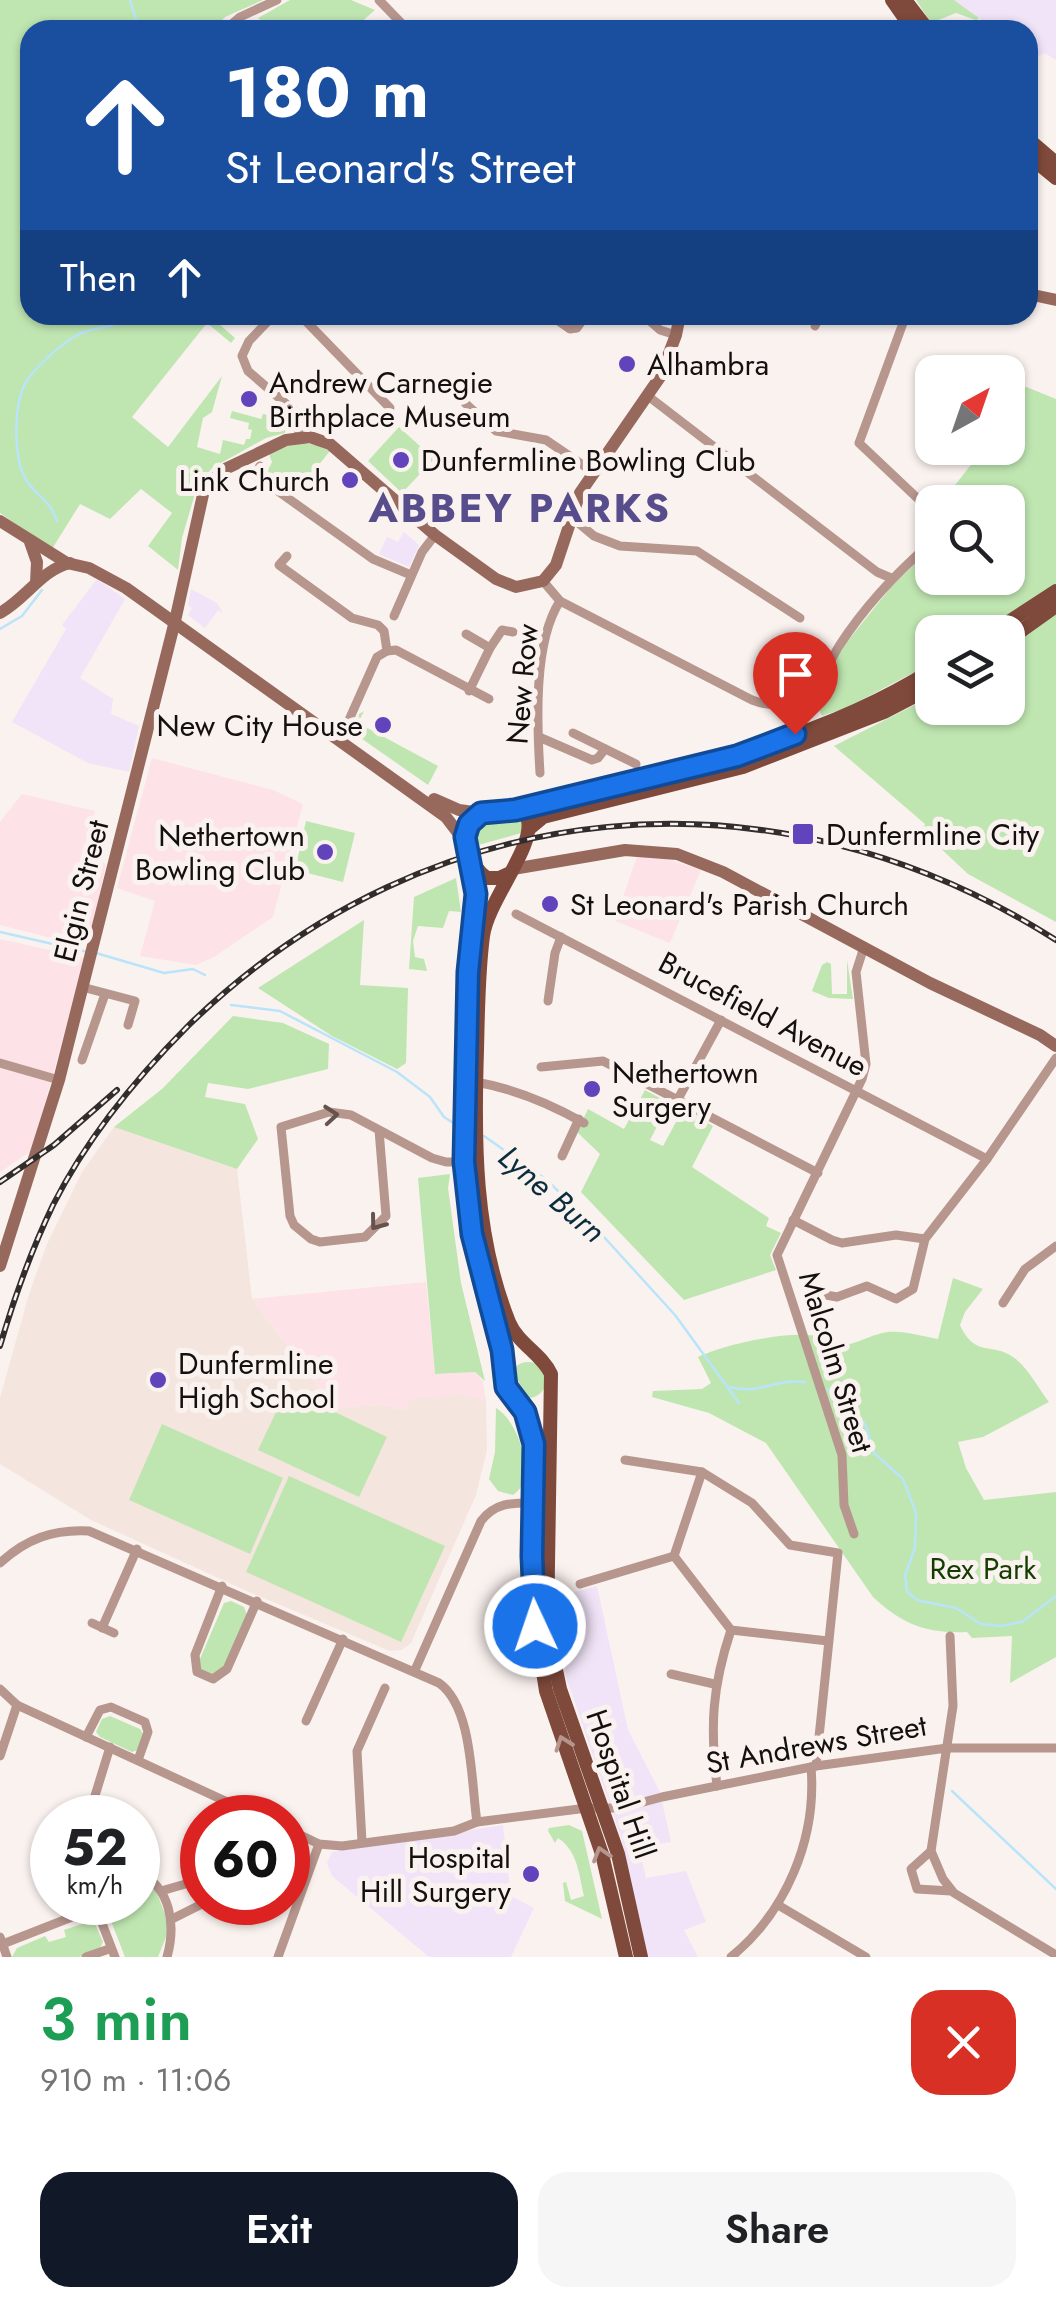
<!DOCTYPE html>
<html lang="en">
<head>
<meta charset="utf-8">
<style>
  :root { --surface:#fff; --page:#f6f6f6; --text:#202124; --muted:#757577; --accent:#111827 }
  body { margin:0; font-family:Jost,sans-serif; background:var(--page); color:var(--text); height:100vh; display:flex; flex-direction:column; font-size:38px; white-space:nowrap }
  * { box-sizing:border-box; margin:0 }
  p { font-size:32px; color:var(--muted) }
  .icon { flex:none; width:55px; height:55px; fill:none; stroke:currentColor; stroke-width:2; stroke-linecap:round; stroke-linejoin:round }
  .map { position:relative; height:1957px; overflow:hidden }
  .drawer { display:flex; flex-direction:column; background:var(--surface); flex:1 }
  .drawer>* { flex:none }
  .guide { position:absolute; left:20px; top:20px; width:1018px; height:305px; border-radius:30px; box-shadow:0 2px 8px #0004; background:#1a4fa0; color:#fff; overflow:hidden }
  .needle { width:65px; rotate:40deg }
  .tools { position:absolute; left:915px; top:355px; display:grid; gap:20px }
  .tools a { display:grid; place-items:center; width:110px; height:110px; border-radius:20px; background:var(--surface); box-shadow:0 2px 8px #0004; font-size:50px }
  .speed { position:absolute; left:30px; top:1795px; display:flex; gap:20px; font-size:50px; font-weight:700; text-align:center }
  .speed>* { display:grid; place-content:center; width:130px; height:130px; border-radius:50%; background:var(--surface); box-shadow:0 2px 8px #0004; line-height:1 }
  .speed small { font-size:25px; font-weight:400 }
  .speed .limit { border:15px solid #d22; background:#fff; color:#111 }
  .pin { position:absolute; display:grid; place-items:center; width:85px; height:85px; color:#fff; margin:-102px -42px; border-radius:50% 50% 50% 0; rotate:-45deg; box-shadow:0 0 10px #0007 }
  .pin .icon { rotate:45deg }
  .me { position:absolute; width:110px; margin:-55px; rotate:357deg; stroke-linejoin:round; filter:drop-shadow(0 0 8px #0008) }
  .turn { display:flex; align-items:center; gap:35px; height:210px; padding:0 40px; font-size:45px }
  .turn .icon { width:130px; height:130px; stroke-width:2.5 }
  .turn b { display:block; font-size:70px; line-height:85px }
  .then { display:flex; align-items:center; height:95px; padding:0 40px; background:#0003; gap:20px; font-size:38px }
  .round { display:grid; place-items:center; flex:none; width:105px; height:105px; border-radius:30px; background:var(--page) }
  .head { display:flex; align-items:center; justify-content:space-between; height:170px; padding:0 40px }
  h1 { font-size:60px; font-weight:600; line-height:75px; color:#1e9e55 }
  .cta { display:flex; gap:20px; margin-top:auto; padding:20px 40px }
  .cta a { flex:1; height:115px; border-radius:30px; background:var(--accent); color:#fff; font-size:40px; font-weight:600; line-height:115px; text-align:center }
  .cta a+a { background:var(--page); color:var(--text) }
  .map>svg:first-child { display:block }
</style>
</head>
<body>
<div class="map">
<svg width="1056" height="1957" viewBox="0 0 1056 1957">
  <rect width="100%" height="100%" fill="#faf2ef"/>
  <g fill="#f1e4f8">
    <polygon points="954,0 1056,0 1056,60 1045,53 1037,57 1028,51 1028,30 996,30"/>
    <polygon points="404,532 419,545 409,567 379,554 387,537 398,542"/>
    <polygon points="97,579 125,599 80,678 113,699 111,714 139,726 129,772 88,763 12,722 66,629 62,625"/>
    <polygon points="191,589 217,603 223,614 218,610 205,628 188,615 192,608 188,605"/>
    <polygon points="597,1586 628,1730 660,1792 671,1842 650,1845 647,1836 637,1838 646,1878 686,1871 706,1922 684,1930 698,1957 646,1957 621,1837 567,1680 553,1598"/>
    <polygon points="503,1825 511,1896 534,1908 511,1957 429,1957 332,1876 327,1863 332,1852"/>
  </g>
  <g fill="#fde2e8">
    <polygon points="152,758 273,790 303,804 273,917 214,957 196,965 140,956 155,901 117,888"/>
    <polygon points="22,794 95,811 81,857 106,864 90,941 75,944 0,925 0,822"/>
    <polygon points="637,856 664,858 701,870 670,943 615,921"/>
    <polygon points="0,939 85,958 32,1150 0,1172"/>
    <polygon points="426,1282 435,1374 475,1372 483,1381 486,1401 463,1394 408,1411 383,1405 333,1408 252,1299"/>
  </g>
  <polygon fill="#f5e5df" points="114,1127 237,1169 252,1299 333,1408 383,1405 407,1411 409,1400 463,1394 486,1401 487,1450 476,1495 411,1643 402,1650 390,1651 249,1592 91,1520 0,1464 0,1398 29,1294 47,1244 82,1172"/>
  <g fill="#bfe6b1">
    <polygon points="0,0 263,0 225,17 213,30 196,25 170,30 30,30 30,315 209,315 235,338 231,343 207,323 132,417 168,447 222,376 212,412 203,418 197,447 220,454 223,440 244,445 246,439 250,439 252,430 248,429 249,423 230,418 232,411 261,419 263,414 272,416 278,405 289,418 285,433 266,438 212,468 197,487 182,538 178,570 148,546 172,513 141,489 110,519 80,504 52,549 0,513"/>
    <polygon points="290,0 351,0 375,10 359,24 363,30 273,30 258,18"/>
    <polygon points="916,0 954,0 979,18 976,20 956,13 936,21 929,20"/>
    <polygon points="1019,384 1056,399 1056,584 979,632 932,632 932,663 848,707 822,716 813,696 842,648 892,586 932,547 932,578 1008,578 1008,502 968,502 952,489 984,448 1008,448 1008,399"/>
    <polygon points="399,427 434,459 402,493 368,461"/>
    <polygon points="298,442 316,445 330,451 295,494 267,472 272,462 269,454"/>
    <polygon points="1056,612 1056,922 968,874 923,832 925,824 834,746 932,696 932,708 1008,708 1008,645"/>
    <polygon points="364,711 358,723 438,766 428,785 355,734 359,714"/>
    <polygon points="505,815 521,818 525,832 471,847 473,824"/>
    <polygon points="306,821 355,833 343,882 295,870"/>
    <polygon points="456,878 461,912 449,911 443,928 418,926 413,941 415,957 424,959 427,971 409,969 414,897"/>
    <polygon points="364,920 360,985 408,988 406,1063 397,1069 332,1036 258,988"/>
    <polygon points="847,960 853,999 829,998 812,991 822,965 827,962 831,964 832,994 847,994"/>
    <polygon points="233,1016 283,1023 329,1044 328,1069 248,1089 208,1083 205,1097 245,1104 258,1139 237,1169 114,1127 162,1089"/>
    <polygon points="645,1090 669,1103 650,1140 663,1146 683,1109 713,1126 692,1167 769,1218 766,1226 781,1233 770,1255 776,1270 684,1300 581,1192 600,1154 577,1132 588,1109 624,1129"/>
    <polygon points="450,1174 448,1188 461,1283 485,1381 475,1372 435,1374 418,1178"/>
    <path d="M953,1278l30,11 -18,23 -5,13c15,33 32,17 53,32 14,9 26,32 36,45l-66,35 -25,5 8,26 18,32 72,-8v165l-46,26 2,-47 -40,2 -5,-6c-40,2 -65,-8 -94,-35l-107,-154 -57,-30 -57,-16 1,-6 49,-2 9,-6 -13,-26c27,-13 120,-36 140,-11 16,-1 26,-8 41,-12 18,-6 40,2 59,5z"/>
    <circle cx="528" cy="1380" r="18"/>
    <polygon points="287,1389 387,1437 359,1497 258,1450"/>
    <path d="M496,1408c22,12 43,72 17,87l-15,-4 -9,-12 6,-27z"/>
    <polygon points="162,1424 283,1478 250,1554 129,1500"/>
    <polygon points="289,1476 445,1546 401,1642 246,1572"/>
    <polygon points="231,1601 244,1607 247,1615 222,1673 212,1677 200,1671 199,1661 224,1603"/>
    <polygon points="110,1716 140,1729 144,1735 138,1750 132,1752 100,1737 96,1732 102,1719"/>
    <path d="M569,1825l13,6 20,88 -37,-18 -2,-18 3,-1 5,18 13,-4c-5,-21 -6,-45 -26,-58l-3,5 -7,-12 1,-3z"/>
    <polygon points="149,1882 154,1885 172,1933 166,1937 158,1957 125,1957 104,1903 138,1902 138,1884 146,1888"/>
    <polygon points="88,1922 95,1924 103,1942 99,1950 79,1957 12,1957 17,1948 45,1936 49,1942 66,1937 64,1930"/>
  </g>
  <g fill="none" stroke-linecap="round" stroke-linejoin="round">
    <g stroke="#b9e4fa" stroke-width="2.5">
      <polyline points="130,0 139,30"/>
      <path d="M57,521c-7,-22 -21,-24 -32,-43 -12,-20 -12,-79 3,-99 10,-14 31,-33 46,-42 18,-12 40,-6 57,-22"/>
      <polyline points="0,629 22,616 42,590"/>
      <polyline points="0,932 88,952"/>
      <polyline points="96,953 164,973 193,969 205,975"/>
      <polyline points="231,1005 280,1011 397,1072 430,1097 444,1117 458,1126"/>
      <polyline points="484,1136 547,1180 604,1237 675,1315 739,1403"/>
      <path d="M729,1387c31,8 48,-9 76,-5"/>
      <polyline points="828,1389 850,1405 866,1426 874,1453 903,1479 916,1513 915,1547 905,1576 907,1591 913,1597 920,1601 956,1608 981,1624 1000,1626 1022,1622 1056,1596"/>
      <polyline points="952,1791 1056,1889"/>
    </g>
    <g stroke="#b7968e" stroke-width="9">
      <polyline points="379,0 408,30"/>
      <polyline points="225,30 240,17 277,0"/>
      <polyline points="274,315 249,341 242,356 248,371 292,409 300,436"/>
      <polyline points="300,315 390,408"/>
      <polyline points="550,315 570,329 577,328 586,315"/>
      <polyline points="643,315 660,330 676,335"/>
      <polyline points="906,315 859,443 932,512"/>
      <polyline points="815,326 820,315"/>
      <polyline points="648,396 877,572 891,578"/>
      <polyline points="465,403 496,431 546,440 593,472"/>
      <polyline points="260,466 254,474 373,559 411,575"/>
      <polyline points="570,516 594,536 620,546 697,551 800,618"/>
      <polyline points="287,556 279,565 352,618 378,625 384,631 387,651 377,657 340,740"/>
      <path d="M543,581l17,20 192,99c18,7 35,7 52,-4 18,-12 24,-32 35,-50 26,-40 58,-74 93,-104"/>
      <polyline points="394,616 422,552 435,535"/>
      <polyline points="466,634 490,648 469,691"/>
      <polyline points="490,648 502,630 513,632"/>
      <polyline points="387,651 396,650 489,699"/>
      <polyline points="573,733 636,764"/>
      <polyline points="539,737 592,760 598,758 605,749"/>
      <path d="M540,773c-3,-48 -7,-131 20,-172"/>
      <polyline points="516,914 987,1159"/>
      <polyline points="82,987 135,1001 128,1025"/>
      <polyline points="548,1001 555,953 561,937"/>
      <polyline points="82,1060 105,994"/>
      <polyline points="0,1063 59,1080"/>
      <polyline points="541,1067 603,1061 818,1173"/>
      <path d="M476,1082c39,7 73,21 108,41"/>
      <polyline points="678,1099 721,1020"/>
      <polyline points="379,1130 386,1216 365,1237 320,1242 311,1239 294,1225 290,1216 281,1127 329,1112 351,1115 432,1158 446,1162 464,1162"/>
      <polyline points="562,1156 579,1119"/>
      <polyline points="793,1220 832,1240 842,1243 896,1235 925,1239"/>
      <polyline points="826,1295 837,1297 867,1286 896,1299 913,1289 925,1239 987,1159 1056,1058"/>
      <polyline points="1003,1303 1025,1269 1056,1246"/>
      <polyline points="625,1460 702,1472 752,1503 790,1545 838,1553 816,1766"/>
      <polyline points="702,1472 674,1556 731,1630 828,1641"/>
      <polyline points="854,1534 844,1505 842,1455 777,1255 862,1079 866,1064 856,972 864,947"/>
      <path d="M0,1563c26,-24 53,-34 89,-32l350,152c34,24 32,100 38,139"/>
      <polyline points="580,1584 674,1556"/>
      <polyline points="222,1586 195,1655 197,1672 213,1679 227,1669 257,1601"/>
      <polyline points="92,1623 114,1633"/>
      <polyline points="102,1628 137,1549"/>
      <polyline points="950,1636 953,1706 931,1851 943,1879 954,1893 1056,1955"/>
      <path d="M415,1670l66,-149c15,-19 31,-18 54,-18"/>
      <polyline points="671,1674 714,1684"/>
      <polyline points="0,1689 17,1705 262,1818"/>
      <polyline points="306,1721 343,1639"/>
      <polyline points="86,1737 100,1710 111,1707 145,1722 148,1732 138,1760"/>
      <polyline points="0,1756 17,1705"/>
      <path d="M717,1786c-7,-60 -5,-99 14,-156"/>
      <polyline points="92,1818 94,1799 110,1747"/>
      <polyline points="288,1829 319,1844 342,1846 454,1831 477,1822 587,1808 621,1808 662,1797 816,1766 947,1748 1056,1748"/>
      <polyline points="362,1842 357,1751 385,1688"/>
      <polyline points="931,1851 911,1869 917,1889 951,1891"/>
      <path d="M138,1872c33,15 38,53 29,85"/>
      <polyline points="161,1891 189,1883 202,1885"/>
      <polyline points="95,1905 115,1957"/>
      <polyline points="778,1905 866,1957"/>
      <polyline points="172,1919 206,1902"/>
      <polyline points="0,1937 7,1957"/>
      <polyline points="0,1945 95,1908"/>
      <polyline points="86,1957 109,1949"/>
      <polyline points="278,1957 319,1844"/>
      <path d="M731,1957c55,-45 86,-118 80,-190"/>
    </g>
    <g stroke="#97695d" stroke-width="12">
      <polyline points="1028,294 1056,300"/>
      <polyline points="0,521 67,563 89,568 126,588 446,817 465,842"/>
      <polyline points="30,542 37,562 36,583"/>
      <path d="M0,613c26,-14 41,-43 70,-50"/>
      <polyline points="434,799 459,810 481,813"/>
      <polyline points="513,869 625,850 677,854 723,872 930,983 1040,1035 1056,1046"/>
      <polyline points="0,1266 59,1080 175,621 204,490 223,470 286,440 310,437 330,444 435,535 496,579 516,587 543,581 556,565 580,493 660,377 676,335 680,315"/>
    </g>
    <g stroke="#7f493b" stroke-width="14">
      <polyline points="892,0 913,30"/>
      <polyline points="905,0 928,30"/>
      <polyline points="1028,139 1056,163"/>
      <polyline points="1028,155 1056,178"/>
      <polyline points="993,632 1056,591"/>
      <polyline points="1008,640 1056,606"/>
      <path d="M515,810l12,7c11,27 -39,82 -44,119 -5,38 -5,76 -6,114 -3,91 -3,185 32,272 9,22 33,32 42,52l-4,253 13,62 58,165 23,103"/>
      <polyline points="531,827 543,817 743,767 884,712 932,687"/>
      <polyline points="473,863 476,896 468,972 463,1135 472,1234 497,1329 507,1371 506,1387 525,1412 534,1444 532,1601 546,1691 602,1854 626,1957"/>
      <path d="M510,873l-11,5h-12c-18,-12 -32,-46 -11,-62 10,-7 28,-5 39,-6 142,-36 292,-61 417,-140"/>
    </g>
    <g stroke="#312d2c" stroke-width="6">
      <g id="rail">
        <polyline points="0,1182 54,1145 117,1090"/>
        <path d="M0,1346c14,-48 31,-95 53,-141 34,-67 83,-127 136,-180 242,-235 585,-265 867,-85"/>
      </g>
    </g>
    <use href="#rail" stroke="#faf2ef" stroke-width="2.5" stroke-dasharray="8" stroke-linecap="butt"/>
  </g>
  <defs><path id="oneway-chevron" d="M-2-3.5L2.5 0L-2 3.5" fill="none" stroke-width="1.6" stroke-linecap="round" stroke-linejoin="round" transform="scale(2.5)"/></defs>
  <g stroke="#65534e">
    <use href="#oneway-chevron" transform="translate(331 1115) rotate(-5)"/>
    <use href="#oneway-chevron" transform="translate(377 1223) rotate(127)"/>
  </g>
  <g stroke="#b6958c">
    <use href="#oneway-chevron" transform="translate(563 1743) rotate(-110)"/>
    <use href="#oneway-chevron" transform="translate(601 1854) rotate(-107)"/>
  </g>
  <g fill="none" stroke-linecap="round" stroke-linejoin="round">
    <g stroke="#114b97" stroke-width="25">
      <polyline id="route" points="535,1626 532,1556 534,1444 525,1412 506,1387 502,1350 472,1234 464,1162 468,972 476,894 465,837 469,824 481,813 515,810 737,756 795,734"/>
    </g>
    <use href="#route" stroke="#1a73e8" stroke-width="18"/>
  </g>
  <g fill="#6143bb" stroke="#faf2ef" stroke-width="4">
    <circle cx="627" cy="364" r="10"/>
    <circle cx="249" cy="399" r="10"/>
    <circle cx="401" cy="460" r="10"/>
    <circle cx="350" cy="480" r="10"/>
    <circle cx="383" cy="725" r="10"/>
    <rect x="791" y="822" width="24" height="24" rx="5"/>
    <circle cx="325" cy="852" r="10"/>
    <circle cx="550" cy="904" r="10"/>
    <circle cx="592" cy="1089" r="10"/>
    <circle cx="158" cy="1380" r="10"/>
    <circle cx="531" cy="1874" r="10"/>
  </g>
  <g text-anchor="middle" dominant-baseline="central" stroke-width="10" stroke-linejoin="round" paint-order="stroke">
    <g font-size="30" fill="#13100f" stroke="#faf2ef" text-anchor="start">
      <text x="647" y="364">Alhambra</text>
      <text x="269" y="382">Andrew Carnegie<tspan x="269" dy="34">Birthplace Museum</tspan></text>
      <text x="421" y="460">Dunfermline Bowling Club</text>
      <text x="330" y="480" text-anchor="end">Link Church</text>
      <text x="363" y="725" text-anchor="end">New City House</text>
      <text x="826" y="834">Dunfermline City</text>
      <text x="305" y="835" text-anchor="end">Nethertown<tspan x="305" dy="34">Bowling Club</tspan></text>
      <text x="570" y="904">St Leonard's Parish Church</text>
      <text x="612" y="1072">Nethertown<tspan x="612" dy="34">Surgery</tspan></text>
      <text x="178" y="1363">Dunfermline<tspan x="178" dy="34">High School</tspan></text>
      <text x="511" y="1857" text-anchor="end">Hospital<tspan x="511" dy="34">Hill Surgery</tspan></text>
    </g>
    <g font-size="30" fill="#13100f" stroke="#faf2ef">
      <text transform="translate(522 684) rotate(-85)">New Row</text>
      <text transform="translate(81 891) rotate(-76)">Elgin Street</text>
      <text transform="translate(763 1014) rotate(28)">Brucefield Avenue</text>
      <text transform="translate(836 1362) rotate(73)">Malcolm Street</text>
      <text transform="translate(816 1744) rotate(-10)">St Andrews Street</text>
      <text transform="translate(621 1784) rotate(71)">Hospital Hill</text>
    </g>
    <g font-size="30" fill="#153d00" stroke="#faf2ef">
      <text x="983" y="1568">Rex Park</text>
    </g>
    <g font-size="32" font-style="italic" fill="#092d3c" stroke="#faf2ef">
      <text transform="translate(552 1194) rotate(41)">Lyne Burn</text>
    </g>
    <g font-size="40" font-weight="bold" letter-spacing="2.5" fill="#584d8c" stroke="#faf2ef">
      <text x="520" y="508">ABBEY PARKS</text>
    </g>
  </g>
</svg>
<div class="tools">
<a><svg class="needle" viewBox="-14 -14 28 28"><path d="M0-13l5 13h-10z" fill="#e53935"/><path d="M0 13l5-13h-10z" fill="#757577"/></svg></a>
<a><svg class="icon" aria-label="search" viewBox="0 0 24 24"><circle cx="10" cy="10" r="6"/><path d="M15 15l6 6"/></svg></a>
<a><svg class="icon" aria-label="layers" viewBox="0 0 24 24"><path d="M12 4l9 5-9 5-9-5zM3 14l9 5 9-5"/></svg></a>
</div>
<div class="speed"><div>52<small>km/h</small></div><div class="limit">60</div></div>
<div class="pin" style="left:795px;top:734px;background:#d93025"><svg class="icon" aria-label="arrive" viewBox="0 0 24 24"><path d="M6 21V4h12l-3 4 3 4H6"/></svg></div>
<svg class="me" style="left:535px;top:1626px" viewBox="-20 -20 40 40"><circle r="17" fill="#1a73e8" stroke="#fff" stroke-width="3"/><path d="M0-11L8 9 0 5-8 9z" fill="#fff"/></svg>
<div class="guide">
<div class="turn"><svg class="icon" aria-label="ahead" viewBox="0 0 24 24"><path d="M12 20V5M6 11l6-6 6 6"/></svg><div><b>180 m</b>St Leonard's Street</div></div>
<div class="then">Then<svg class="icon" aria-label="ahead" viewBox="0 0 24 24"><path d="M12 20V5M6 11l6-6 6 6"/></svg></div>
</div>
</div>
<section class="drawer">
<div class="head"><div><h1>3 min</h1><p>910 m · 11:06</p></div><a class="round" style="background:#d93025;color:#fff"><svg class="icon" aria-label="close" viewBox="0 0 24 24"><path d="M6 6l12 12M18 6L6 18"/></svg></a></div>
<div class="cta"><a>Exit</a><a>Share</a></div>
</section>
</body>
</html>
